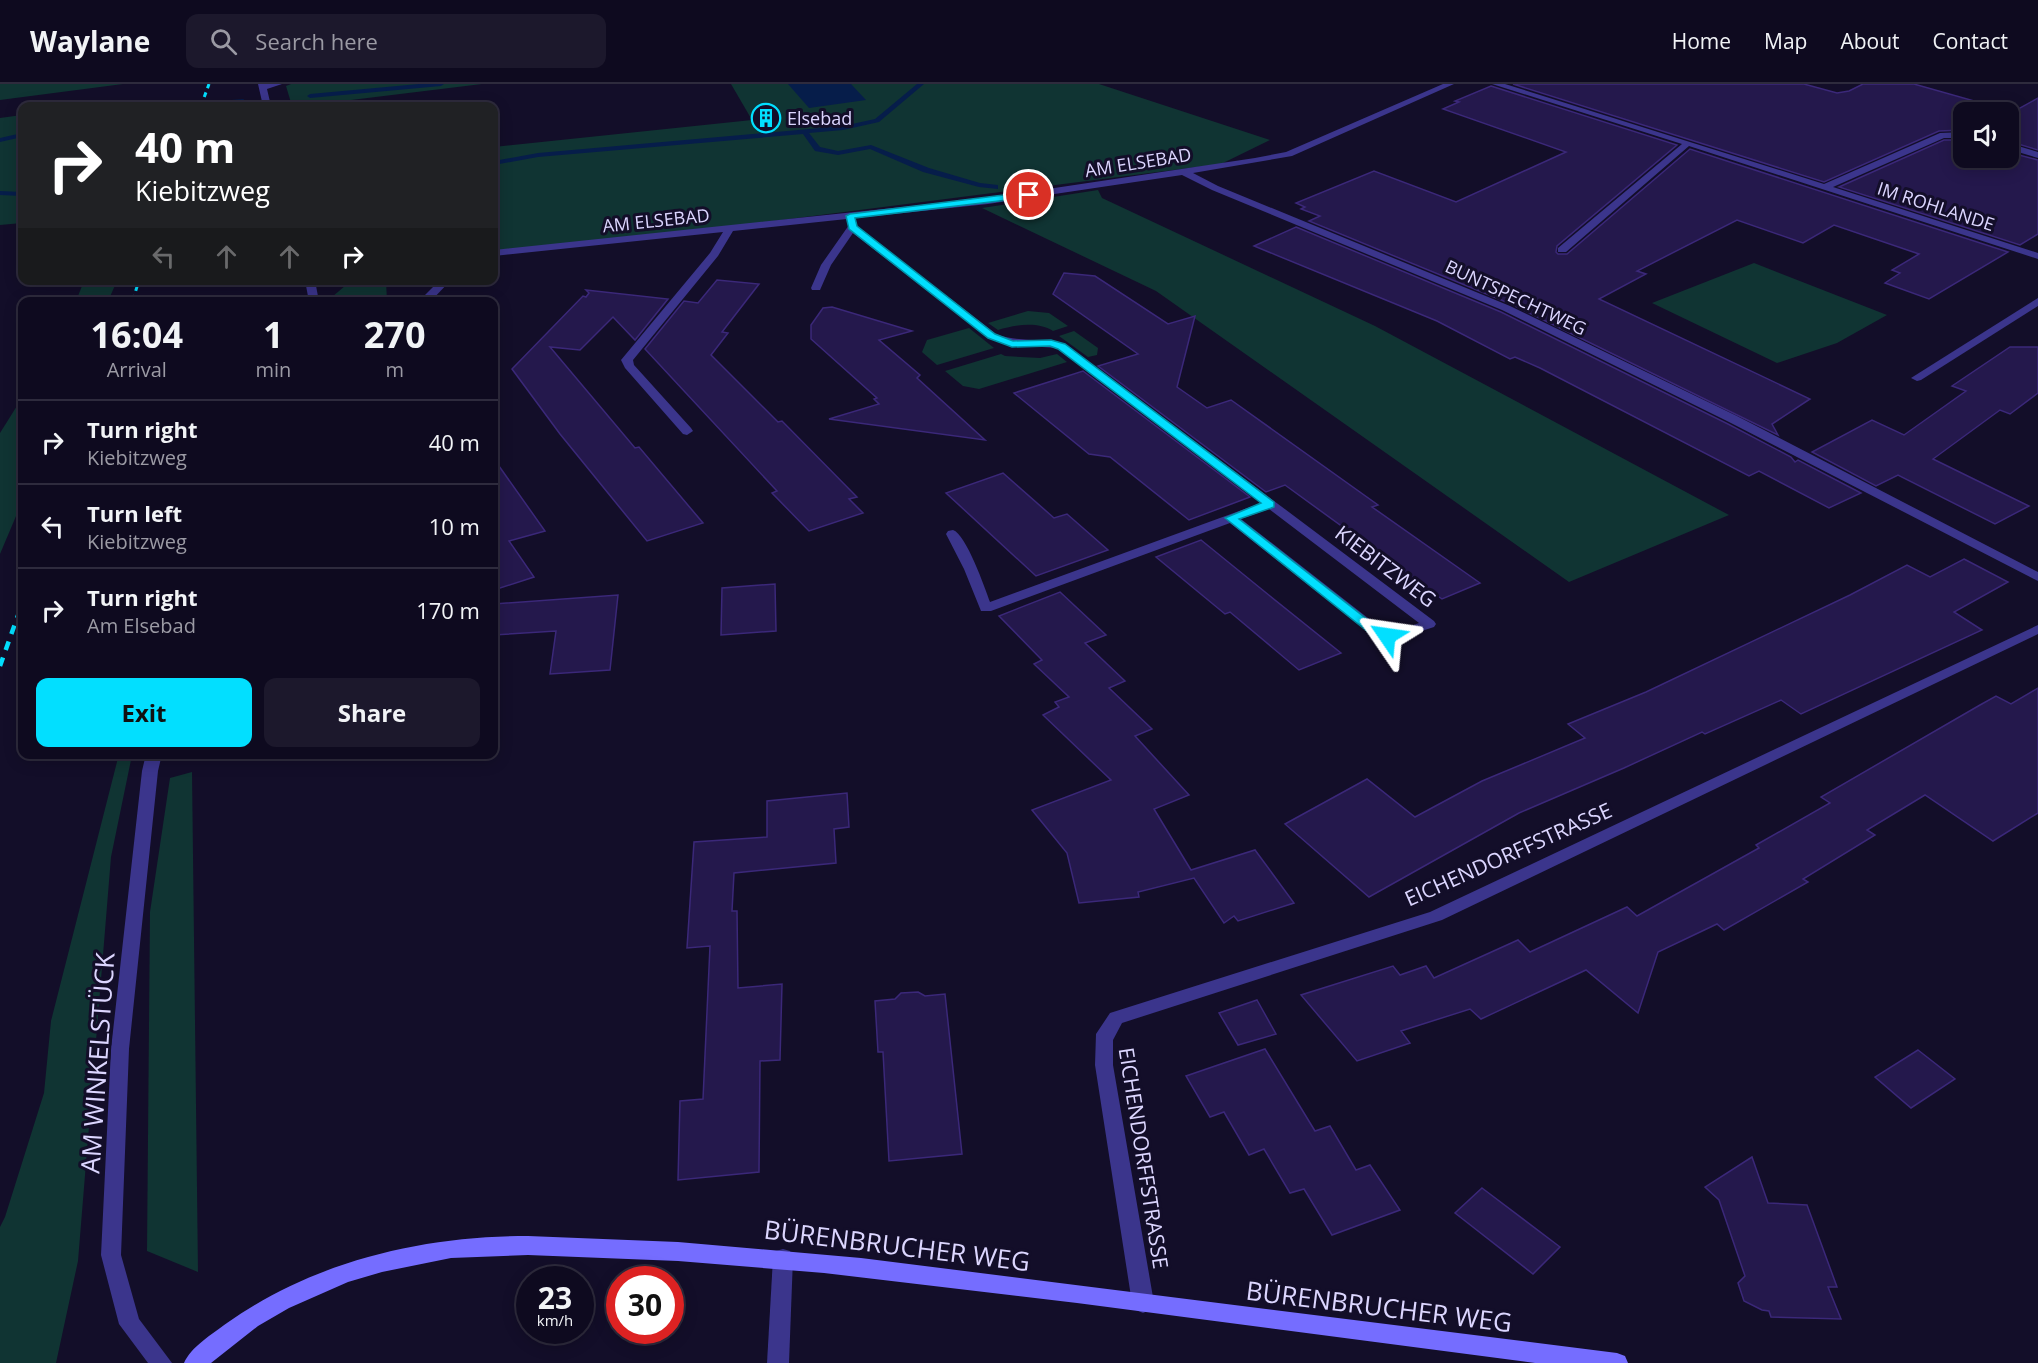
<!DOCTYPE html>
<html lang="en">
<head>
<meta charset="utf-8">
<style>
  :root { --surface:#0e0a1f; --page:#1c182c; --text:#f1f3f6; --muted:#9b9aa4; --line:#2e2b3d; --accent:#02dfff }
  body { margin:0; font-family:"Open Sans",sans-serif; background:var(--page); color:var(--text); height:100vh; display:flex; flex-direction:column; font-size:22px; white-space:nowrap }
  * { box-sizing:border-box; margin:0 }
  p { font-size:20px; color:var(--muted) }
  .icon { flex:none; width:33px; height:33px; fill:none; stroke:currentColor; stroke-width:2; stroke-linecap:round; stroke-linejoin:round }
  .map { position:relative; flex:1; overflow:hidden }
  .drawer { position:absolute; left:18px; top:213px; width:480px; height:462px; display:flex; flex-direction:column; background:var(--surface); border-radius:12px; box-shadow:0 3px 15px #0003,0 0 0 2px var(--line) }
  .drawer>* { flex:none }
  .hud { position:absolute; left:18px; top:18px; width:480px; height:183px; border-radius:12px; box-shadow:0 3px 15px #0003,0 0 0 2px var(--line); background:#202124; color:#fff; overflow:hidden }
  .buttons { position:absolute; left:1953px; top:18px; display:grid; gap:12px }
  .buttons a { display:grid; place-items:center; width:66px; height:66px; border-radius:12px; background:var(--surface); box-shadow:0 3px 15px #0003,0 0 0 2px var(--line); font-size:30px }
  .speed { position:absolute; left:516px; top:1182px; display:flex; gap:12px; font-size:30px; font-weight:700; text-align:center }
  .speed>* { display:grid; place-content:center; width:78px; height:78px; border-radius:50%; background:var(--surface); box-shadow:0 3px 15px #0003,0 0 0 2px var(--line); line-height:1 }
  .speed small { font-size:15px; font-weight:400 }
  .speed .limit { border:9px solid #d22; background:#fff; color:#111 }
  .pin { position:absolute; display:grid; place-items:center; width:51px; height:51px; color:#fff; margin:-26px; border:3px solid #fff; border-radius:50%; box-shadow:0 2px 6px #0007 }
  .me { position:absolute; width:66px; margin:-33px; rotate:302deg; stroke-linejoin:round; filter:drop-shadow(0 0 4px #0008) }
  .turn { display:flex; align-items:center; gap:21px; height:126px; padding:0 18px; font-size:27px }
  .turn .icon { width:78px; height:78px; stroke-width:2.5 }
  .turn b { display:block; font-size:42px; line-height:51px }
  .lanes { display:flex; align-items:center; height:57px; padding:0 18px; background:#0003; justify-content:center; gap:30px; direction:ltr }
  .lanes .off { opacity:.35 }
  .eta { display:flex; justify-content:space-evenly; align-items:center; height:102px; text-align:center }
  .eta b { font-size:36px; font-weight:700; line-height:42px }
  .primary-button { display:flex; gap:12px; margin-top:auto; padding:12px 18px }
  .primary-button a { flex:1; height:69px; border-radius:12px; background:var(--accent); color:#111; font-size:24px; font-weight:700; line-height:69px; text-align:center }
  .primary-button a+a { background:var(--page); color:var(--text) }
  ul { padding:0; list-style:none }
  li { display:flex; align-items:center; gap:18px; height:84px; padding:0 18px; border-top:2px solid var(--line) }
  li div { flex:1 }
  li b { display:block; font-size:22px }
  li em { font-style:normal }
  header { display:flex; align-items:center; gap:36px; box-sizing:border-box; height:84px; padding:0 30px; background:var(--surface); border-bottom:2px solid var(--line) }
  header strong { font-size:28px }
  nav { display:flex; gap:33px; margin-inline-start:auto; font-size:21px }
  .search { width:420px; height:54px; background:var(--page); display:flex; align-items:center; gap:15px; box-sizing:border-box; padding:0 21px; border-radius:12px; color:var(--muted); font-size:22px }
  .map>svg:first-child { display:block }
</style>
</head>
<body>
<header>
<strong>Waylane</strong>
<div class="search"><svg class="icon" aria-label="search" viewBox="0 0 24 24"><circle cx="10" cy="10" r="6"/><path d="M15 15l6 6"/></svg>Search here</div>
<nav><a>Home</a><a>Map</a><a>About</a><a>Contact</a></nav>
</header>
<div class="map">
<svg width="2038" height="1279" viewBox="0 0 2038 1279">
  <rect width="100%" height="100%" fill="#130e29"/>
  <g fill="#103433">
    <polygon points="0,0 123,0 0,16"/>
    <polygon points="291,0 482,0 302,22 292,22 286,2"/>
    <polygon points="731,0 1099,0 1270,56 1221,80 734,142 494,167 494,63 752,36"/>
    <polygon points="22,31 22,139 0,141 0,34"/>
    <polygon points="1098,106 1102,114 1375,242 1729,431 1569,498 1156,207 982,124"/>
    <polygon points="1754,179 1887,231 1837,259 1777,279 1652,219"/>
    <polygon points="352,196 386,197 387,217 331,217 332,213"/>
    <polygon points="84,197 84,196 117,197 108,217 76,217"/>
    <path d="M1028,227l21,2 19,13 -15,5c-16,-10 -38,-6 -55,-1l-10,-7z"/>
    <polygon points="969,244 994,264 937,281 922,268 927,256"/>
    <polygon points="1074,247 1098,264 1097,271 1088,273 1059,252"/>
    <polygon points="1001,270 1005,272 1040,274 1057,270 1067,278 979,305 963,302 945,287"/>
    <polygon points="22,314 22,418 0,470 0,349"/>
    <polygon points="119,670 132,671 111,773 78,1177 56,1279 0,1279 0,1143 5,1133 44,1009 51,937"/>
    <polygon points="192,688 198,1188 147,1167 150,828 170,694"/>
  </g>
  <polygon fill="#061d4a" points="788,0 851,0 866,16 809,24"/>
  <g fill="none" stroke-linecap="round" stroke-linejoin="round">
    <g fill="#061d4a" fill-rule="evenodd">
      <polygon points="419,0 444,0 441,2 310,14 307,12 310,10"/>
      <polygon points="917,0 924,0 879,38 843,46 809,49 820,63 838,67 871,61 929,84 980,99 998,101 998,105 979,103 923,88 870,65 838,71 815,67 803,50 538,73 494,81 494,77 538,69 843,42 875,35"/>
      <polygon points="243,15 246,17 245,18 202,22 180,22 183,20"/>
      <polygon points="22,49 22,53 0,58 0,54"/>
      <polygon points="0,107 22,108 22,112 0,111"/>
    </g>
  </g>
  <g fill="#24184c" stroke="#3b2879" stroke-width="1.5">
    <polygon points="1513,0 1804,0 1837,9 1849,7 1863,0 1914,0 2013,28 2038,14 2038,66 2008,57 2008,28 1964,28 1964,46 1939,47 1824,98"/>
    <polygon points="1491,2 1677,61 1557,162 1556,168 1558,170 1567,170 1690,65 2008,168 1929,215 1885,199 1900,189 1892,186 1919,170 1834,141 1803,159 1737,136 1637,187 1646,190 1599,215 1810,315 1772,340 1778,351 1511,220 1309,137 1320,132 1301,125 1305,123 1296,119 1374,87 1456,118 1566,68 1443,25 1459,18 1455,17"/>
    <polygon points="1944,56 1964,56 1964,74 2008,74 2008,68 2038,76 2038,150 2020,161 1839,103"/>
    <polygon points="1296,143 1501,228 1728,340 1791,373 1795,378 1798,376 1861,409 1829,424 1759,387 1749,392 1540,284 1515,273 1510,275 1437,237 1254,162"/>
    <polygon points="1064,189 1095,192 1168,240 1195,232 1177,303 1207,324 1231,316 1378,421 1372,423 1480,499 1442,515 1285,401 1266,408 1098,282 1138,270 1053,210"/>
    <polygon points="717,196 759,200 722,248 728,249 711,271 778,338 782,337 857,413 849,415 863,429 809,447 772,409 777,407 645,265 684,217 698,219"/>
    <polygon points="586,206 668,215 635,256 613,233 580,266 550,263 635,364 639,363 703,439 647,457 560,350 512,285 583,212 586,213 589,209"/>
    <polygon points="832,223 912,247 879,256 920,291 917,294 985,356 829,335 879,320 874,315 877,314 811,255 811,241 823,224"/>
    <polygon points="2010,263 2038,263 2038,309 2010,330 2000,326 1933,375 2029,422 1995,440 1898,391 1876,402 1812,368 1872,336 1904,351 1966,307 1952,302"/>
    <polygon points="1083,287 1250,413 1189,436 1110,373 1089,370 1014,309"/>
    <polygon points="494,375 545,447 509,457 534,493 494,506"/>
    <polygon points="1003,389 1054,434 1067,430 1108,466 1036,492 946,409"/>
    <polygon points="1201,456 1270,512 1341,569 1299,586 1230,528 1225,530 1156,473"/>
    <polygon points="1964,475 2008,498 1954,528 1982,546 1801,630 1781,616 1705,650 1702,648 1624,684 1519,729 1369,813 1285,740 1367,695 1415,733 1482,697 1585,654 1568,640 1646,608 1850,511 1907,481 1930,493"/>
    <polygon points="775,500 776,547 721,551 722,504"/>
    <polygon points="1060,508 1106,551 1085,559 1125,597 1109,604 1152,645 1135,652 1189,711 1154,725 1191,786 1255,766 1294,819 1238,837 1234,832 1224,839 1194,794 1138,808 1139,813 1079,819 1067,769 1032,726 1111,696 1043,631 1059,623 1055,618 1069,613 1034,580 1042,576 999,532"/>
    <polygon points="618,511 610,586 550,590 556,547 494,551 494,520"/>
    <polygon points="2038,604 2038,729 1993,757 1925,711 1867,746 1875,751 1803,795 1808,798 1724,846 1717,840 1658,868 1638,929 1586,886 1481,935 1470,925 1401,947 1410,959 1357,977 1301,911 1393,882 1400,891 1426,882 1434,894 1518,856 1530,868 1627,823 1637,832 1759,764 1756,761 1830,719 1821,713 1980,621 1996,612 2011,620"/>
    <polygon points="847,709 849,743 834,745 836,779 734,789 732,827 737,827 738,904 782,900 780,976 760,977 759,1088 678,1096 680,1017 703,1015 710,862 687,864 694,758 767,753 767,717"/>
    <polygon points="918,908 925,912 945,910 962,1070 889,1077 883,968 878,968 875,917 895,915 901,909"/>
    <polygon points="1257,916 1276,950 1238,961 1219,929"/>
    <polygon points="1265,965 1315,1047 1330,1042 1356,1086 1370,1081 1400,1126 1332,1151 1304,1105 1290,1109 1264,1065 1249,1071 1224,1028 1210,1033 1186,992"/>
    <polygon points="1918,966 1955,995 1911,1024 1875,993"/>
    <polygon points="1752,1073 1768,1119 1807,1121 1837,1203 1828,1203 1841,1235 1771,1233 1769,1227 1762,1226 1744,1217 1738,1199 1745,1192 1719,1116 1705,1103"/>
    <polygon points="1482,1104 1560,1163 1533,1190 1455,1129"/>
  </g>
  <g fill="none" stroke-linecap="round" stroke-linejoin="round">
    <g fill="#3b358c" fill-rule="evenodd">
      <polygon points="258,0 282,0 267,5 271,22 263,22"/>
      <polygon points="1443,0 1454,0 1292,72 1193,89 1218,102 1510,222 1737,332 2038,488 2038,497 1729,338 1502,226 1212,106 1182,91 988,120 733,147 718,172 633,276 634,281 691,344 693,347 687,351 683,350 625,284 621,276 710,169 723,148 494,172 494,166 988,114 1255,74 1286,68"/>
      <polygon points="1492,0 1505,0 1824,100 1940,49 1964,48 1964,54 1944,54 1833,103 2038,169 2038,175 1689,62 1566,168 1558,168 1558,164 1682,60"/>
      <polygon points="2008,59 2038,68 2038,74 2008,65"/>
      <path d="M849,141h6l141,109c22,9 46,3 69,10l369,277 2,3 -2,3 -37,12 -25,-4 -142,-112 -239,88h-10l-17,-42 -18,-35 2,-3 5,-1c13,4 32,58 37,72l271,-99 -204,-155 -46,-3 -23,-7 -135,-105 -22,32 -11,25h-8l-1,-2 10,-23zM1269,425l150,114 -22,8 -15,-2 -141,-110z"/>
      <polygon points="305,196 315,196 319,218 309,218"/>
      <polygon points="440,196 451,196 430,218 418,218"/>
      <polygon points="2038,214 2038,222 1921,296 1917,297 1911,294"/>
      <polygon points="2038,541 2038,550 1442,836 1122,939 1113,956 1113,981 1154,1219 1150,1226 1143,1229 1136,1226 1132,1219 1095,981 1096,950 1110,929 1430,828"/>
      <polygon points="146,670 162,670 158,687 129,965 121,1171 139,1235 172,1279 148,1279 119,1240 101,1171 111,965 142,687"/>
      <polygon points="783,1165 790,1167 793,1174 789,1279 767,1279 773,1174 776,1167"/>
    </g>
    <path fill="#756dff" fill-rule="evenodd" d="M528,1152l150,6 183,16 756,95 8,3 3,7h-93l-458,-60 -253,-30 -146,-12 -150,-6 -77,3 -69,14 -34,10 -59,26 -31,18 -47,37h-27c7,-16 28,-29 43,-40 88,-62 195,-87 301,-87z"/>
    <g stroke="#02dfff" stroke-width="3" stroke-dasharray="5 4.5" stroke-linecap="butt">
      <polyline points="201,22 209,0"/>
      <polyline points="133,216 139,196"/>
    </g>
    <polyline stroke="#02dfff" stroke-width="4" stroke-dasharray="8 6" stroke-linecap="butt" points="132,218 133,214"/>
    <polyline stroke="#02dfff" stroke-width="4.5" stroke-dasharray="9 8" stroke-linecap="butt" points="0,582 22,520"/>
  </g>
  <polygon fill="#02dfff" stroke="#0191a6" stroke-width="1.5" points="1029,108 1032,109 1032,113 855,134 857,142 995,250 1013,257 1051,256 1065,260 1274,418 1274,423 1239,435 1381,546 1393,552 1391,555 1387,556 1372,551 1225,434 1261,419 1058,265 1050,262 1012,263 988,254 849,145 846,132 850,130"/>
  <defs>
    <g id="building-ring" transform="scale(1.5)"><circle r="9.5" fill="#130e29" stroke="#02dfff" stroke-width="1.5"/><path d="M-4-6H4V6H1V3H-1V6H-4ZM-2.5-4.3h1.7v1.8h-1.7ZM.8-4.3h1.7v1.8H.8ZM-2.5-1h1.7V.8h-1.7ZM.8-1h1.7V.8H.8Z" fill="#02dfff"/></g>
  </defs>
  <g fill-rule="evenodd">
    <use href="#building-ring" x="766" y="34"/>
  </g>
  <g text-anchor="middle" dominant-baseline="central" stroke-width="6" stroke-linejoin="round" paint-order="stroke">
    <g font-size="18" fill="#dcd6ff" stroke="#130e29" text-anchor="start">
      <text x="787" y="34">Elsebad</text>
    </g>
    <g font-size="18" fill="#dcd6ff" stroke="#130e29">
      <text transform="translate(1138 78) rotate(-9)">AM ELSEBAD</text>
      <text transform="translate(1936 122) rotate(18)">IM ROHLANDE</text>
      <text transform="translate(656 136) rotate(-6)">AM ELSEBAD</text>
      <text transform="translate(1516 213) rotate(25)">BUNTSPECHTWEG</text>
    </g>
    <g font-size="21" fill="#dcd6ff" stroke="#130e29">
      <text transform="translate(1386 482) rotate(37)">KIEBITZWEG</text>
      <text transform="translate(1508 770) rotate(-24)">EICHENDORFFSTRASSE</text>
      <text transform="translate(1144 1074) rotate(81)">EICHENDORFFSTRASSE</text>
    </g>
    <g font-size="26" fill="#dcd6ff" stroke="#130e29">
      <text transform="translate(97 979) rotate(-86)">AM WINKELSTÜCK</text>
      <text transform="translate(897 1161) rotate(7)">BÜRENBRUCHER WEG</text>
      <text transform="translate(1379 1222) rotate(7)">BÜRENBRUCHER WEG</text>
    </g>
  </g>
</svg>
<div class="buttons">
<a><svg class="icon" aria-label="sound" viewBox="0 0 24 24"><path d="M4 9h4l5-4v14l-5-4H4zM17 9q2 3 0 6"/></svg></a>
</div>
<div class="speed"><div>23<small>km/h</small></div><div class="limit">30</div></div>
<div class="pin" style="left:1029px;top:111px;background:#d93025"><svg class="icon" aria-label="arrive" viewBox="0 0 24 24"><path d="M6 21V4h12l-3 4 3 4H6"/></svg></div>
<svg class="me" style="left:1387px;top:552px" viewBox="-20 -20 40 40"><path d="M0-17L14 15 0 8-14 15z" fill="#02dfff" stroke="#fff" stroke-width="4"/></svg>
<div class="hud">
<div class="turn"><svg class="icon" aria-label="right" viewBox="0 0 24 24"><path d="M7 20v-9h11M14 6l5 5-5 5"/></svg><div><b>40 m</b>Kiebitzweg</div></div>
<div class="lanes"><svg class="icon off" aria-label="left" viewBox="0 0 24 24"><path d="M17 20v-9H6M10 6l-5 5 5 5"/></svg><svg class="icon off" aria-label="ahead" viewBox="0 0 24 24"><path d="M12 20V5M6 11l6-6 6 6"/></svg><svg class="icon off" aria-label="ahead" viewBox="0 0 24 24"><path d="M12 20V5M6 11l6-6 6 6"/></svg><svg class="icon" aria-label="right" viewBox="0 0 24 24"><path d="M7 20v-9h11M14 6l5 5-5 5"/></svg></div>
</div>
<section class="drawer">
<div class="eta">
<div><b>16:04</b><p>Arrival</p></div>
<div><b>1</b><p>min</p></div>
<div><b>270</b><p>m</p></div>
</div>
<ul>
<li><svg class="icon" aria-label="right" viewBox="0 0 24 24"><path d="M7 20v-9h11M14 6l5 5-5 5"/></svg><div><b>Turn right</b><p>Kiebitzweg</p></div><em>40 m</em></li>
<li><svg class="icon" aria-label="left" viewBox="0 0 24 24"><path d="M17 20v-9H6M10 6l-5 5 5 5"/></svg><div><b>Turn left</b><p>Kiebitzweg</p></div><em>10 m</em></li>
<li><svg class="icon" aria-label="right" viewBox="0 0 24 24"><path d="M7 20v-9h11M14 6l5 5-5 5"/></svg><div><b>Turn right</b><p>Am Elsebad</p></div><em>170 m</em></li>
</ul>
<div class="primary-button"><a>Exit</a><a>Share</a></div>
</section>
</div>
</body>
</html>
